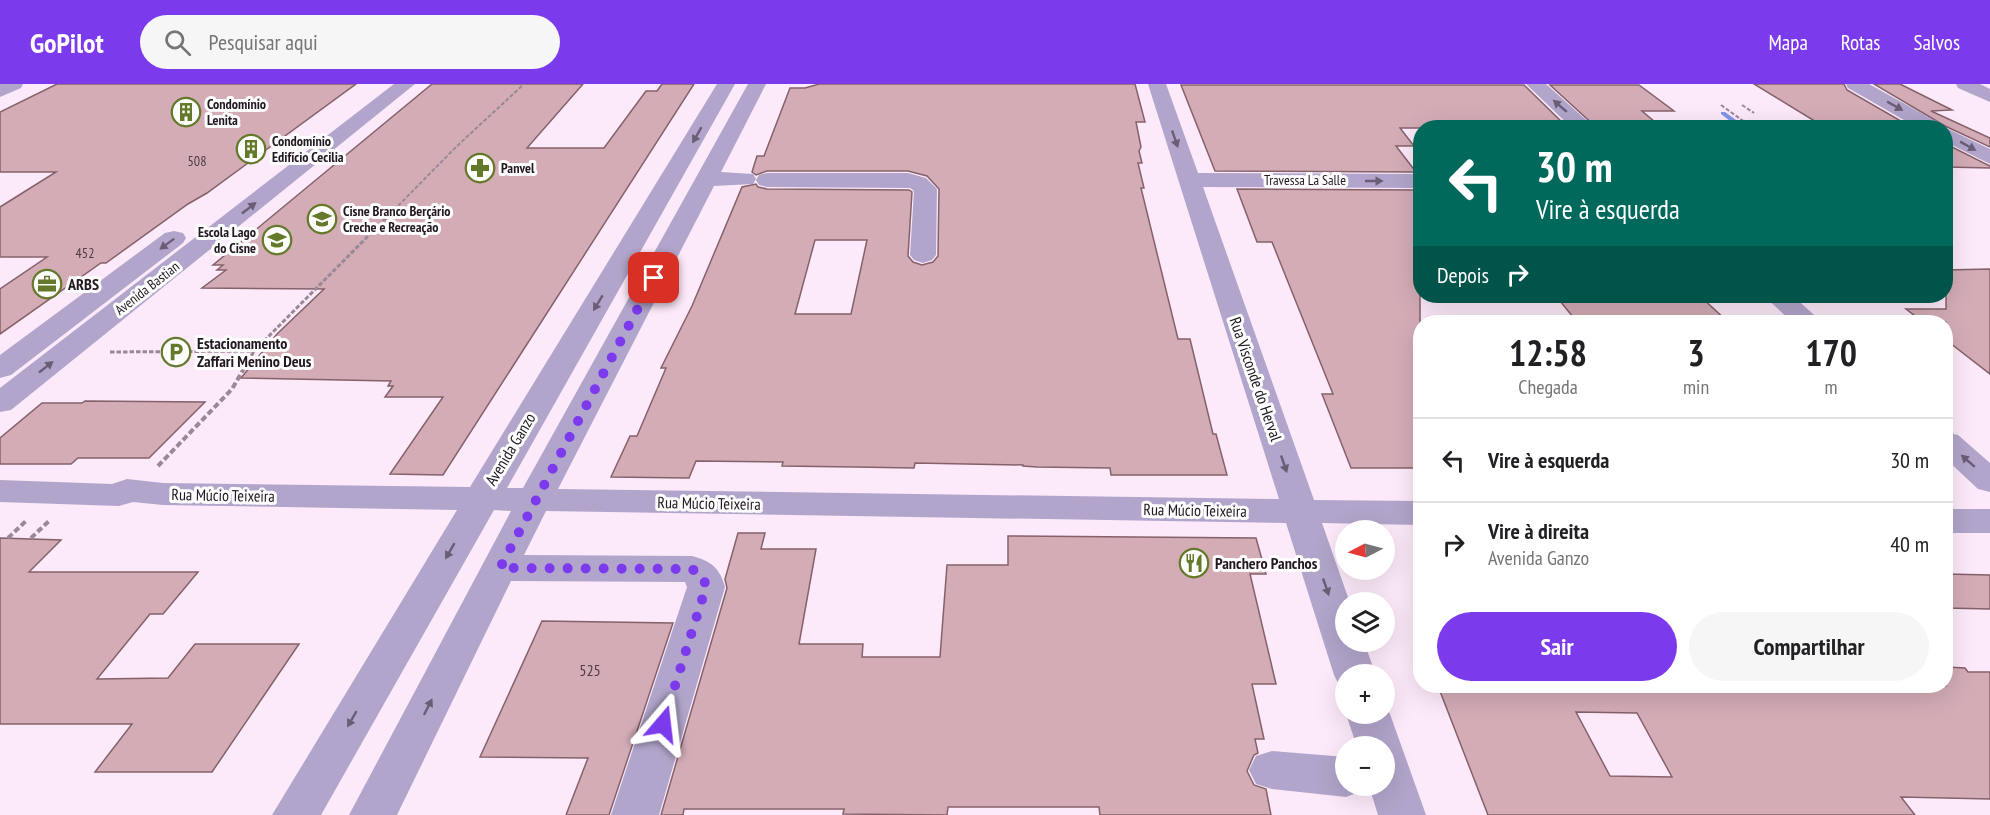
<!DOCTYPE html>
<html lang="pt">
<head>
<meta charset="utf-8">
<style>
  :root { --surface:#fff; --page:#f6f6f6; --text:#202124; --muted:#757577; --line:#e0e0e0; --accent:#7c3aed }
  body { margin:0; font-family:"PT Sans Narrow",sans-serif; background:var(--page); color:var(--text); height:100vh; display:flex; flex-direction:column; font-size:22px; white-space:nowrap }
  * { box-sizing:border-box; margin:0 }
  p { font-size:20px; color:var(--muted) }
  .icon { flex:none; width:33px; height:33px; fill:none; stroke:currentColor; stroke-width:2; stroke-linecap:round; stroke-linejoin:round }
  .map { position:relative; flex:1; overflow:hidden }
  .side { position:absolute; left:1413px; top:231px; width:540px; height:378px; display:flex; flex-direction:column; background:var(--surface); border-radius:24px; box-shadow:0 6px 24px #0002 }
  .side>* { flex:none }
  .banner { position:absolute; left:1413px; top:36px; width:540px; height:183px; border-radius:24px; box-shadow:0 6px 24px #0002; background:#00695c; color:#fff; overflow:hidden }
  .needle { width:39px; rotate:264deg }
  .fabs { position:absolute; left:1335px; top:436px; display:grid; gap:12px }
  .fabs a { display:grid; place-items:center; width:60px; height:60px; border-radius:50%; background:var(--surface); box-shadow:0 6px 24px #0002; font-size:30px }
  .pin { position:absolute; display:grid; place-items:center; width:51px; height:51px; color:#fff; margin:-26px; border-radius:12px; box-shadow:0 3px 9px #0006 }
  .me { position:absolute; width:66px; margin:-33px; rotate:17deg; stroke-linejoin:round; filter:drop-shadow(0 0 4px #0008) }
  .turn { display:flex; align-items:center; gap:21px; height:126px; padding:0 24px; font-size:27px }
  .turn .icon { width:78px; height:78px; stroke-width:2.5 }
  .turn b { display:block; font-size:42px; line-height:51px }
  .then { display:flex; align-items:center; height:57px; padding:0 24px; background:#0003; gap:12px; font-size:22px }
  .eta { display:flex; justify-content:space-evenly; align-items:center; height:102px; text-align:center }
  .eta b { font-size:36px; font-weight:800; line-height:42px }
  .cta { display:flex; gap:12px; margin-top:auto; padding:12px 24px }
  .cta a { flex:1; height:69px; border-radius:36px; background:var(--accent); color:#fff; font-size:24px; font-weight:800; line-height:69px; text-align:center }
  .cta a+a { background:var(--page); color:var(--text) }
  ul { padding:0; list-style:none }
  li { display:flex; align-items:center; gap:18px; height:84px; padding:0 24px; border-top:2px solid var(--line) }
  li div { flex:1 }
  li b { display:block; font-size:22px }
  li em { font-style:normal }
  header { display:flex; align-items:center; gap:36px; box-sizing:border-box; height:84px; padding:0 30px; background:var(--accent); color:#fff }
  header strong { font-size:28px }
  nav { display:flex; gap:33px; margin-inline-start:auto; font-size:21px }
  .search { width:420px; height:54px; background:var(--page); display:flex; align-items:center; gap:15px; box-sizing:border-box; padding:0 21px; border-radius:33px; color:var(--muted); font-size:22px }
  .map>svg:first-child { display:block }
</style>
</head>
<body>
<header>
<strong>GoPilot</strong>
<div class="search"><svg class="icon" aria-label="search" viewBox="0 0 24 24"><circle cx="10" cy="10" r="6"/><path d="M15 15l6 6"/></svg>Pesquisar aqui</div>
<nav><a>Mapa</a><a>Rotas</a><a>Salvos</a></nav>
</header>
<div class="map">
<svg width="1990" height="731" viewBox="0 0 1990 731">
  <rect width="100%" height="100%" fill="#fce9f9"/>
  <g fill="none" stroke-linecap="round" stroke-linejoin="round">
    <polygon fill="#7f97e9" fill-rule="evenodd" points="1721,28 1725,28 1747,44 1739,44 1721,30"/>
  </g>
  <g fill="#d3acb6" stroke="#85616a" stroke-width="1.5" fill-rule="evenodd">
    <polygon points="57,0 356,0 207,109 188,120 106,179 101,179 0,250 0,205 47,173 0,173 0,123 56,88 0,88 0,28"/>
    <polygon points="432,0 583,0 527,64 604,64 646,7 657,7 662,0 694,0 443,391 390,390 443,313 385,313 393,302 388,302 391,297 241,294 277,250 324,205 202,204 226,186 217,186 223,181 213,181"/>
    <path d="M819,0h316l10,38h-9l5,25 -2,4 3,12h-4l6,25h-3l37,151h12l23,95h3l11,41h-116l-1,-7 -73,-1 -14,-1v-1l-108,-2 -1,5 -59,-1 -73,-1 1,-4 -87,-1 -7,17 -78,-1 19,-41h7l29,-68h-5l31,-62 50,-119 14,-3 2,3 9,2 142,1 3,2 -4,64 5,6 9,3 11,-3 5,-6 1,-67 -12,-13 -19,-5h-141l-11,4 -4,-3 5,-16h7l26,-68h15zM815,156h52l-16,74h-56z"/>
    <polygon points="1754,0 1844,0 1847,6 1913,44 1826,44"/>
    <polygon points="1874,0 1900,0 1952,26 1931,27 1990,54 1990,63 1945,42"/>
    <polygon points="1181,1 1524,1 1568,44 1400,44 1414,62 1396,62 1416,88 1215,87"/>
    <polygon points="1550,1 1639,1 1674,27 1642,27 1662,44 1597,44"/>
    <polygon points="1946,60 1990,82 1990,84 1946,83"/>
    <polygon points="1237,105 1420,106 1420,384 1351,384 1322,310 1333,310 1288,198 1272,158 1257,158"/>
    <polygon points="1990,185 1990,290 1946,256 1946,238 1923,238 1906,225 1946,225 1946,186"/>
    <polygon points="1556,212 1700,212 1728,238 1577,238"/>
    <polygon points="85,317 205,318 149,374 78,374 71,380 0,380 0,354 42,319 82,319"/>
    <polygon points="738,449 765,449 761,465 816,465 799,560 863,560 862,573 940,573 947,481 1008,481 1008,452 1256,454 1266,490 1250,490 1276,600 1252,600 1264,655 1255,655 1258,669 1254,671 1247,687 1254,701 1266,705 1271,731 1100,731 1099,723 948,723 947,731 843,730 844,725 684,725 683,731 661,731 727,504 725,495"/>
    <polygon points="0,454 61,456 29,488 198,488 163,530 150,530 97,595 168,594 195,560 299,560 212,688 95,688 132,640 0,640"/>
    <polygon points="1946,490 1990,491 1990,525 1946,524"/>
    <polygon points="542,537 673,539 609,731 566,731 588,674 480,673"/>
    <path d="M1946,583l19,1 3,4h22v127l-89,-2 14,18h-427l-50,-129h508zM1576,628l61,1 35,64 -62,-1z"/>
  </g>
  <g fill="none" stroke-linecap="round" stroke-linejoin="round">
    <g stroke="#988996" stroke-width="2" stroke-dasharray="4 2" stroke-linecap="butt">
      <polyline points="1721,21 1753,44"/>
      <polyline points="1742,21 1754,29"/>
      <polyline points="394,126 456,63 524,0"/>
    </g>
    <g stroke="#988996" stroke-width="3" stroke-dasharray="4.5 2" stroke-linecap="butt">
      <polyline points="110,268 253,267"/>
      <polyline points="245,283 254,267 396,124"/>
    </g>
    <g stroke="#988996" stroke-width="4" stroke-dasharray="6 3" stroke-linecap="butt">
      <polyline points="158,382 232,305 246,281"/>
      <polyline points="8,454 27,436"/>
      <polyline points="31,454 50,436"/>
    </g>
    <g fill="#b2a5cb" fill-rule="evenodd">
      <polygon points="0,0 23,0 21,4 0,13"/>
      <polygon points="394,0 415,0 11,326 0,328 0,304"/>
      <path d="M717,0h18l-228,404h16l225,-404h18l-45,88 32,2 3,5 -3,5 -39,2 -156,303 721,10 -131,-415h18l32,89 222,1v14l-217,-1 111,313 106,1v24l-98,-2 28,80h-4v39h18l12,33h-30v13l-6,-1 -6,-12 -48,-152 -740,-12 -22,44 168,1c19,5 28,12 33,31l-66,228h-48l76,-228 -2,-5 -174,-1 -114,234h-48l162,-304 -17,-1 -173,305h-49l185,-305 -294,-5 -30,-3 -14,4 -119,-4v-22l112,4 15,-5 36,4 307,4z"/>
      <polygon points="1526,0 1546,0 1595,44 1572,44"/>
      <polygon points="1846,0 1869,0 1941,40 1944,44 1918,44 1848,4"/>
      <polygon points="1956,0 1980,0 1990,5 1990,18 1958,4"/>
      <polygon points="1946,44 1990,65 1990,80 1946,58"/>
      <polygon points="767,89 908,89 926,94 937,105 936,171 932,176 923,179 914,176 910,171 914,107 910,104 767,103 759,101 756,96 759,91"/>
      <polygon points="174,147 183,149 186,154 183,159 11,291 0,294 0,271 165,149"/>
      <polygon points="1764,212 1793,212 1822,238 1792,238"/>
      <polygon points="1946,348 1958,351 1990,379 1990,408 1978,405 1946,375"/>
      <rect x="1946" y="425" width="44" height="24"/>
      <polygon points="1384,620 1390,630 1426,731 1378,731 1369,702 1384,702 1384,663 1357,663 1346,630 1384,630"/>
      <polygon points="1272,667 1346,673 1346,702 1365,702 1362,707 1346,713 1272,705 1256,700 1249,686 1256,672"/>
    </g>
  </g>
  <defs><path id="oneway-solid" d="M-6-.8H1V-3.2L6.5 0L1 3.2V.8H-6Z" transform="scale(1.5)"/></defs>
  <g fill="#6a5e76">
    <use href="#oneway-solid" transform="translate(1560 22) rotate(-139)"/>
    <use href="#oneway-solid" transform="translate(1895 22) rotate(29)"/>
    <use href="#oneway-solid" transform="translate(697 51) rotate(120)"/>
    <use href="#oneway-solid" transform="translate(1175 55) rotate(71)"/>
    <use href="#oneway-solid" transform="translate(1968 62) rotate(29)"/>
    <use href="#oneway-solid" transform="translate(1374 97)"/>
    <use href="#oneway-solid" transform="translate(249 124) rotate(-38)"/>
    <use href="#oneway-solid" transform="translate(167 160) rotate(143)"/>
    <use href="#oneway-solid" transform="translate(598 219) rotate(121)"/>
    <use href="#oneway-solid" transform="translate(46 283) rotate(-38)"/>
    <use href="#oneway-solid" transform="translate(1968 377) rotate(-139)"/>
    <use href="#oneway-solid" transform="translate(1284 380) rotate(71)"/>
    <use href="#oneway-solid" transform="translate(450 467) rotate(120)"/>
    <use href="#oneway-solid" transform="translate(1326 503) rotate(71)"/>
    <use href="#oneway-solid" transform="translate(428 623) rotate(-63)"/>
    <use href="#oneway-solid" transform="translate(352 635) rotate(120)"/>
  </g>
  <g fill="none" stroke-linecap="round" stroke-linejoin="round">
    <polyline stroke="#7c3aed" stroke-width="10" stroke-dasharray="0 18" points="654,194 500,484 692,485 703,492 706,503 663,640"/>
  </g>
  <defs>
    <g id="building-ring" transform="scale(1.5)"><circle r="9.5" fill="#fdfdfd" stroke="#647929" stroke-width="1.5"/><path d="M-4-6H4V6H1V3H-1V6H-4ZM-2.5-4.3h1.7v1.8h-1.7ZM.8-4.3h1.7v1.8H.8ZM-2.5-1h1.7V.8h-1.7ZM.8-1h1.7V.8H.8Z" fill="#647929"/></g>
    <g id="pharmacy-ring" transform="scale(1.5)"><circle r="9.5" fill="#fdfdfd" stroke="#647929" stroke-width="1.5"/><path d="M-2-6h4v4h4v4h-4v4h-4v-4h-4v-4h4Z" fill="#647929"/></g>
    <g id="school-ring" transform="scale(1.5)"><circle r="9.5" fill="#fdfdfd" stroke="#647929" stroke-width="1.5"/><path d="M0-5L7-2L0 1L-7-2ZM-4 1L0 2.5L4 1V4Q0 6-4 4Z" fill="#647929"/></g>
    <g id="office-ring" transform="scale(1.5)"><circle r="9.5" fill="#fdfdfd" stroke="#647929" stroke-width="1.5"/><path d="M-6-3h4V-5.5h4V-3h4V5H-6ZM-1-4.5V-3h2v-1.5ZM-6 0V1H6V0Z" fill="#647929"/></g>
    <g id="parking-ring" transform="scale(1.5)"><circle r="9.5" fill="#fdfdfd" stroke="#647929" stroke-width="1.5"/><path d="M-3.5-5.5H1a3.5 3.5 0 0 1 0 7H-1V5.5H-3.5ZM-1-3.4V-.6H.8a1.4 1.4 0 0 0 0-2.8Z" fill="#647929"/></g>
    <g id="restaurant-ring" transform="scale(1.5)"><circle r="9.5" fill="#fdfdfd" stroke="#647929" stroke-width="1.5"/><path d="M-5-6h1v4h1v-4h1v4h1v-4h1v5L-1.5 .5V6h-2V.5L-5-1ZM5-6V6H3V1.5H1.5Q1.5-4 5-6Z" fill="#647929"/></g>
  </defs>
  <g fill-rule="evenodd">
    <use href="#building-ring" x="186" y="28"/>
    <use href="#building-ring" x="251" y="65"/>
    <use href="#pharmacy-ring" x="480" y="84"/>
    <use href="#school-ring" x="322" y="135"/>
    <use href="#school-ring" x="277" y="156"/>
    <use href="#office-ring" x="47" y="200"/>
    <use href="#parking-ring" x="176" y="268"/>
    <use href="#restaurant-ring" x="1194" y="479"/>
  </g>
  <g text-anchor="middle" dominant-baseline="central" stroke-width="6" stroke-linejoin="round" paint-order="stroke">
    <g font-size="14" font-weight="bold" fill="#221821" stroke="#fdfdfd" text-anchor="start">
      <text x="207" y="20">Condomínio<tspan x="207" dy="16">Lenita</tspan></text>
      <text x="272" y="57">Condomínio<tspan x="272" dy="16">Edifício Cecilia</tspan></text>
      <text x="501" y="84">Panvel</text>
      <text x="343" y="127">Cisne Branco Berçário<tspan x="343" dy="16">Creche e Recreação</tspan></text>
      <text x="256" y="148" text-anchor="end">Escola Lago<tspan x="256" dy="16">do Cisne</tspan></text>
    </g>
    <g font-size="14" fill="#4e3d46">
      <text x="197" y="77">508</text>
      <text x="85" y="169">452</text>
    </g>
    <g font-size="14" fill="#221821" stroke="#fdfdfd">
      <text x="1305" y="96">Travessa La Salle</text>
      <text transform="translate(147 204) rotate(-38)">Avenida Bastian</text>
    </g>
    <g font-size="16" font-weight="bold" fill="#221821" stroke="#fdfdfd" text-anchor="start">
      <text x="68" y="200">ARBS</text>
      <text x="197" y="259">Estacionamento<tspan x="197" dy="18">Zaffari Menino Deus</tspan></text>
      <text x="1215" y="479">Panchero Panchos</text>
    </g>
    <g font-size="16" fill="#221821" stroke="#fdfdfd">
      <text transform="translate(1256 295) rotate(71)">Rua Visconde do Herval</text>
      <text transform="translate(510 365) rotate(-59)">Avenida Ganzo</text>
      <text transform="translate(223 411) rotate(1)">Rua Múcio Teixeira</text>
      <text transform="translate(709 419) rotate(1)">Rua Múcio Teixeira</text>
      <text transform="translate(1195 426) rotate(1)">Rua Múcio Teixeira</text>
    </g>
    <g font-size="16" fill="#4e3d46">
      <text x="590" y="586">525</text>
    </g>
  </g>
</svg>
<div class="fabs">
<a><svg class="needle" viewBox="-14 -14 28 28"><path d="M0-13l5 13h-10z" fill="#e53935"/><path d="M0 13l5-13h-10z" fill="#757577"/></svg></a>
<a><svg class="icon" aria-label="layers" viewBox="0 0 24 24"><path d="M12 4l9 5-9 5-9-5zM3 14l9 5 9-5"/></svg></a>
<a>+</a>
<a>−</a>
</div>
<div class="pin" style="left:654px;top:194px;background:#d93025"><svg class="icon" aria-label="arrive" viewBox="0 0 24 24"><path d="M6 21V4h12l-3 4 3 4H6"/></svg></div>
<svg class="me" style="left:663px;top:640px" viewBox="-20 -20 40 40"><path d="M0-17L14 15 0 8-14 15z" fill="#7c3aed" stroke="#fff" stroke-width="4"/></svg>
<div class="banner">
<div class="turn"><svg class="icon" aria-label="left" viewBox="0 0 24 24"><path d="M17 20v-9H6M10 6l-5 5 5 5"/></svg><div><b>30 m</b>Vire à esquerda</div></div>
<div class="then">Depois<svg class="icon" aria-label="right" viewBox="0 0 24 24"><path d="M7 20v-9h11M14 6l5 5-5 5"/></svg></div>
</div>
<section class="side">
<div class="eta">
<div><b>12:58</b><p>Chegada</p></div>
<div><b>3</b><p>min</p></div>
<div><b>170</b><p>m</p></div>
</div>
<ul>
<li><svg class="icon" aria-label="left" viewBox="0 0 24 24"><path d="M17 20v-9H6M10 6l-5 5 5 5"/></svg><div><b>Vire à esquerda</b></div><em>30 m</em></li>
<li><svg class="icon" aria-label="right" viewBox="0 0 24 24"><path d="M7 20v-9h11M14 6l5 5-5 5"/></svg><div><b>Vire à direita</b><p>Avenida Ganzo</p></div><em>40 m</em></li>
</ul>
<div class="cta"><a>Sair</a><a>Compartilhar</a></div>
</section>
</div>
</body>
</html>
